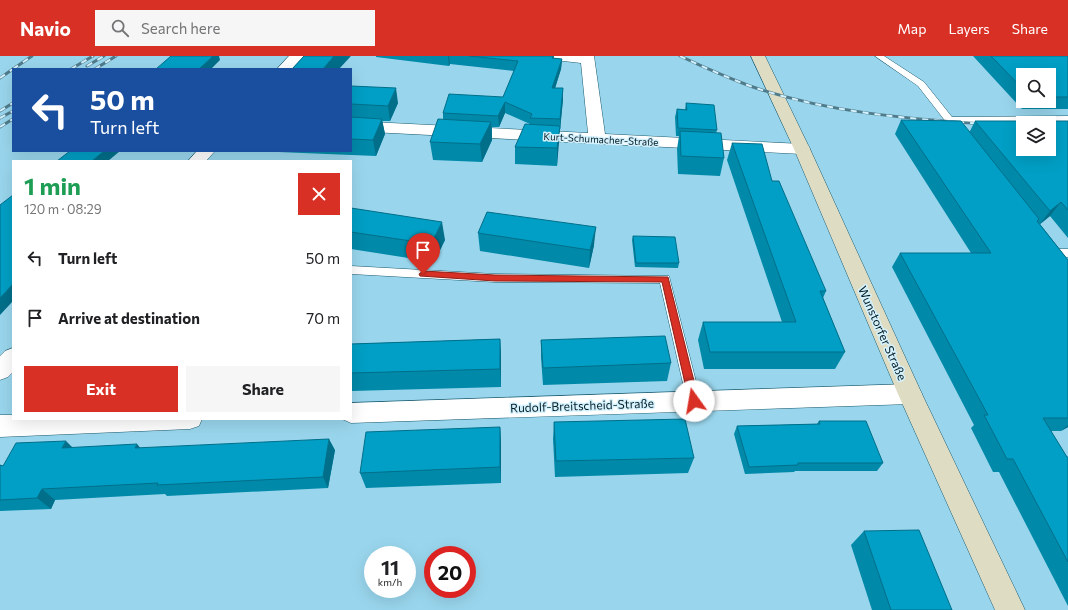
<!DOCTYPE html>
<html lang="en">
<head>
<meta charset="utf-8">
<style>
  :root { --surface:#fff; --page:#f6f6f6; --text:#202124; --muted:#757577; --accent:#d93025 }
  body { margin:0; font-family:Commissioner,sans-serif; background:var(--page); color:var(--text); height:100vh; display:flex; flex-direction:column; font-size:15px; white-space:nowrap }
  * { box-sizing:border-box; margin:0 }
  p { font-size:13px; color:var(--muted) }
  .icon { flex:none; width:22px; height:22px; fill:none; stroke:currentColor; stroke-width:2; stroke-linecap:round; stroke-linejoin:round }
  .map { position:relative; flex:1; overflow:hidden }
  .drawer { position:absolute; left:12px; top:104px; width:340px; height:260px; display:flex; flex-direction:column; background:var(--surface); border-radius:0px; box-shadow:0 4px 16px #0002 }
  .drawer>* { flex:none }
  .top-card { position:absolute; left:12px; top:12px; width:340px; height:84px; border-radius:0px; box-shadow:0 4px 16px #0002; background:#1a4fa0; color:#fff; overflow:hidden }
  .fabs { position:absolute; left:1016px; top:12px; display:grid; gap:8px }
  .fabs a { display:grid; place-items:center; width:40px; height:40px; border-radius:0px; background:var(--surface); box-shadow:0 4px 16px #0002; font-size:20px }
  .speed { position:absolute; left:364px; top:490px; display:flex; gap:8px; font-size:20px; font-weight:700; text-align:center }
  .speed>* { display:grid; place-content:center; width:52px; height:52px; border-radius:50%; background:var(--surface); box-shadow:0 4px 16px #0002; line-height:1 }
  .speed small { font-size:10px; font-weight:400 }
  .speed .limit { border:6px solid #d22; background:#fff; color:#111 }
  .pin { position:absolute; display:grid; place-items:center; width:34px; height:34px; color:#fff; margin:-41px -17px; border-radius:50% 50% 50% 0; rotate:-45deg; box-shadow:0 0 4px #0007 }
  .pin .icon { rotate:45deg }
  .me { position:absolute; width:44px; margin:-22px; rotate:347deg; stroke-linejoin:round; filter:drop-shadow(0 0 3px #0008) }
  .turn { display:flex; align-items:center; gap:14px; height:84px; padding:0 12px; font-size:18px }
  .turn .icon { width:52px; height:52px; stroke-width:2.5 }
  .turn b { display:block; font-size:28px; line-height:34px }
  .round { display:grid; place-items:center; flex:none; width:42px; height:42px; border-radius:0px; background:var(--page) }
  .head { display:flex; align-items:center; justify-content:space-between; height:68px; padding:0 12px }
  h1 { font-size:24px; font-weight:700; line-height:30px; color:#1e9e55 }
  .cta { display:flex; gap:8px; margin-top:auto; padding:8px 12px }
  .cta a { flex:1; height:46px; border-radius:0px; background:var(--accent); color:#fff; font-size:16px; font-weight:700; line-height:46px; text-align:center }
  .cta a+a { background:var(--page); color:var(--text) }
  ul { padding:0; list-style:none }
  li { display:flex; align-items:center; gap:12px; height:60px; padding:0 12px }
  li div { flex:1 }
  li b { display:block; font-size:15px }
  li em { font-style:normal }
  header { display:flex; align-items:center; gap:24px; box-sizing:border-box; height:56px; padding:0 20px; background:var(--accent); color:#fff }
  header strong { font-size:19px }
  nav { display:flex; gap:22px; margin-inline-start:auto; font-size:14px }
  .search { width:280px; height:36px; background:var(--page); display:flex; align-items:center; gap:10px; box-sizing:border-box; padding:0 14px; border-radius:0px; color:var(--muted); font-size:15px }
  .map>svg:first-child { display:block }
</style>
</head>
<body>
<header>
<strong>Navio</strong>
<div class="search"><svg class="icon" aria-label="search" viewBox="0 0 24 24"><circle cx="10" cy="10" r="6"/><path d="M15 15l6 6"/></svg>Search here</div>
<nav><a>Map</a><a>Layers</a><a>Share</a></nav>
</header>
<div class="map">
<svg width="1068" height="554" viewBox="0 0 1068 554">
  <rect width="100%" height="100%" fill="#99d6ed"/>
  <g fill="none" stroke-linecap="round" stroke-linejoin="round">
    <g stroke="#1b5a6d" stroke-width="1">
      <g id="lane">
        <polygon points="875,0 884,0 924,26 952,61 1068,60 1068,66 956,67 965,78 963,80 957,80 918,30"/>
        <polygon points="1052,193 1068,193 1068,201 1048,200 1046,197 1048,194"/>
        <polygon points="351,210 495,218 669,220 701,345 699,349 694,351 689,349 687,345 660,227 495,226 351,218"/>
      </g>
    </g>
    <g stroke="#1b5a6d" stroke-width="1">
      <g id="street">
        <polygon points="289,0 304,0 292,13 277,13"/>
        <polygon points="544,0 594,0 605,78 802,88 808,89 810,93 808,97 802,98 351,75 351,65 588,77 581,7 546,3"/>
        <polygon points="197,95 215,95 206,105 188,105"/>
        <polygon points="13,292 13,316 8,321 0,324 0,300 5,295"/>
        <polygon points="910,328 918,331 922,338 918,345 910,348 351,367 342,363 351,363 351,347"/>
        <polygon points="0,359 13,359 13,363 202,363 199,370 190,373 0,381"/>
      </g>
    </g>
    <g stroke="#1b5a6d" stroke-width="1">
      <polygon id="secondary" points="751,0 765,0 810,93 922,338 1025,554 995,554 898,338 794,93"/>
    </g>
    <use href="#lane" fill="#fff" fill-rule="evenodd"/>
    <use href="#street" fill="#fff" fill-rule="evenodd"/>
    <use href="#secondary" fill="#dfdcc4" fill-rule="evenodd"/>
    <g stroke="#507b8b" stroke-width="3">
      <g id="rail">
        <path d="M680,0c23,11 46,21 70,30 75,26 157,33 236,38"/>
        <polyline points="87,10 104,0"/>
        <polyline points="13,13 32,0"/>
        <polyline points="71,13 93,0"/>
        <polyline points="95,13 116,0"/>
        <polyline points="0,22 13,13"/>
        <polyline points="0,55 13,47"/>
        <polyline points="0,62 13,55"/>
        <polyline points="0,71 13,63"/>
      </g>
    </g>
    <use href="#rail" stroke="#d4f2fe" stroke-width="2" stroke-dasharray="6" stroke-linecap="butt"/>
  </g>
  <g fill="#0189a9" fill-rule="evenodd">
    <polygon points="376,0 554,0 554,2 562,3 561,13 555,32 563,43 560,74 559,74 557,110 515,108 515,91 530,68 505,57 499,71 492,71 492,84 482,106 433,104 430,86 443,64 443,57 503,41 514,15 450,8 449,10 376,1"/>
    <path d="M973,0h95v53h-46zM1023,19h26v26h-26z"/>
    <polygon points="351,30 398,47 390,65 382,65 385,78 376,100 252,95 351,95"/>
    <polygon points="686,47 717,74 716,77 724,102 720,120 678,118 677,93 679,80 676,80 675,61 677,53 685,54"/>
    <polygon points="901,64 970,75 975,65 1068,65 1068,182 1050,160 1040,168 1068,204 1068,371 1061,375 1051,375 1067,401 1068,401 1068,550 999,416 993,416 971,372 974,369 892,211 900,197 971,197 895,78"/>
    <polygon points="732,87 826,235 823,242 845,296 835,313 704,313 698,284 703,266 782,266 727,104"/>
    <polygon points="351,152 445,184 434,206 351,193"/>
    <polygon points="478,177 594,189 589,212 480,195"/>
    <polygon points="633,180 679,207 678,212 635,211 632,184"/>
    <polygon points="500,283 501,301 501,331 351,335 351,288"/>
    <polygon points="541,284 671,307 667,325 543,329 541,301"/>
    <polygon points="819,365 883,407 877,415 795,415 794,416 745,418 734,378 737,370 817,368"/>
    <polygon points="554,366 694,402 688,417 555,421 553,383"/>
    <polygon points="500,371 501,388 501,427 366,432 360,417"/>
    <polygon points="73,392 140,392 335,394 328,432 167,440 165,438 55,444 51,453 0,455 0,409 3,410"/>
    <polygon points="864,475 952,554 872,554 851,489"/>
  </g>
  <g fill="#016f8a">
    <polygon points="213,0 219,0 220,4 211,13 199,13"/>
    <polygon points="334,0 351,0 339,13 323,13"/>
    <polygon points="448,0 449,0 450,8 449,10"/>
    <polygon points="562,3 561,13 552,42 552,32"/>
    <polygon points="396,32 398,47 390,65 388,50"/>
    <polygon points="563,32 563,43 560,74 560,63"/>
    <polygon points="505,46 505,57 499,71 498,60"/>
    <polygon points="382,63 385,78 376,100 373,84"/>
    <polygon points="491,66 492,84 482,106 480,88"/>
    <polygon points="560,70 559,87 557,110 557,92"/>
    <polygon points="104,95 120,95 108,105 92,105"/>
    <polygon points="1061,146 1050,160 1039,169 1050,155"/>
    <polygon points="442,166 445,184 434,206 431,188"/>
    <polygon points="596,171 594,189 589,212 590,194"/>
    <polygon points="13,228 13,245 0,259 0,242"/>
    <polygon points="500,283 501,301 501,331 500,313"/>
    <polygon points="1068,369 1068,371 1061,375"/>
    <polygon points="500,371 501,388 501,427 500,411"/>
    <polygon points="329,383 335,394 328,432 323,421"/>
    <polygon points="66,385 78,397 62,392"/>
    <polygon points="137,388 147,400 135,392"/>
    <polygon points="42,433 55,444 51,453 37,442"/>
  </g>
  <g fill="#019fc5" stroke="#016f8a" fill-rule="evenodd">
    <polygon points="171,0 213,0 199,13 156,13"/>
    <polygon points="304,0 334,0 323,13 292,13"/>
    <polygon points="469,0 553,0 552,2 562,3 552,32 563,32 560,63 530,62 532,58 505,46 498,60 443,57 449,38 503,41 518,5"/>
    <polygon points="991,0 1068,0 1068,41 1049,41 1049,19 1023,19 1023,33"/>
    <polygon points="351,30 396,32 388,50 351,48"/>
    <polygon points="686,47 714,49 717,74 678,72 677,53 687,54"/>
    <polygon points="351,61 382,63 373,84 351,83"/>
    <polygon points="438,63 491,66 480,88 430,86"/>
    <polygon points="901,64 961,65 1039,163 1037,165 1068,204 1068,362 1043,362 1067,401 1068,401 1068,506 1013,403 1007,403 984,359 988,359 900,197 991,197"/>
    <path d="M975,65h93v89l-7,-8 -11,9zM1023,67h26v26h-26z"/>
    <polygon points="525,68 560,70 557,92 515,91"/>
    <polygon points="680,75 721,77 724,102 681,100"/>
    <polygon points="732,87 762,88 772,125 779,125 826,235 820,235 845,296 710,296 703,266 796,266"/>
    <polygon points="70,95 104,95 92,105 57,105"/>
    <polygon points="13,139 13,228 0,242 0,149"/>
    <polygon points="351,152 442,166 431,188 351,176"/>
    <polygon points="487,156 596,171 590,194 478,177"/>
    <polygon points="633,180 675,181 679,207 636,207"/>
    <polygon points="665,280 671,307 543,312 541,284"/>
    <polygon points="500,283 500,313 351,317 351,288"/>
    <polygon points="685,363 694,402 556,405 554,366"/>
    <polygon points="819,365 866,365 883,407 798,407 798,409 749,411 737,370 820,368"/>
    <polygon points="500,371 500,411 360,417 366,376"/>
    <polygon points="329,383 323,421 157,429 158,427 42,433 37,442 0,444 0,409 3,410 16,387 66,385 62,392 137,388 135,392"/>
    <polygon points="919,474 952,554 891,554 864,475"/>
  </g>
  <polygon fill="#d93025" stroke="#8d1f18" points="423,215 495,219 668,221 699,345 697,348 690,348 689,345 662,226 495,225 420,220 419,218"/>
  <g text-anchor="middle" dominant-baseline="central" stroke-width="3" stroke-linejoin="round" paint-order="stroke">
    <g font-size="10" fill="#031b23" stroke="#d4f2fe">
      <text transform="translate(601 83) rotate(3)">Kurt-Schumacher-Straße</text>
    </g>
    <g font-size="12" fill="#031b23" stroke="#d4f2fe">
      <text transform="translate(883 277) rotate(66)">Wunstorfer Straße</text>
      <text transform="translate(582 349) rotate(-2)">Rudolf-Breitscheid-Straße</text>
    </g>
  </g>
</svg>
<div class="fabs">
<a><svg class="icon" aria-label="search" viewBox="0 0 24 24"><circle cx="10" cy="10" r="6"/><path d="M15 15l6 6"/></svg></a>
<a><svg class="icon" aria-label="layers" viewBox="0 0 24 24"><path d="M12 4l9 5-9 5-9-5zM3 14l9 5 9-5"/></svg></a>
</div>
<div class="speed"><div>11<small>km/h</small></div><div class="limit">20</div></div>
<div class="pin" style="left:423px;top:218px;background:#d93025"><svg class="icon" aria-label="arrive" viewBox="0 0 24 24"><path d="M6 21V4h12l-3 4 3 4H6"/></svg></div>
<svg class="me" style="left:694px;top:345px" viewBox="-20 -20 40 40"><circle r="19" fill="#fff"/><path d="M0-13L10 11 0 6-10 11z" fill="#d93025"/></svg>
<div class="top-card">
<div class="turn"><svg class="icon" aria-label="left" viewBox="0 0 24 24"><path d="M17 20v-9H6M10 6l-5 5 5 5"/></svg><div><b>50 m</b>Turn left</div></div>
</div>
<section class="drawer">
<div class="head"><div><h1>1 min</h1><p>120 m · 08:29</p></div><a class="round" style="background:#d93025;color:#fff"><svg class="icon" aria-label="close" viewBox="0 0 24 24"><path d="M6 6l12 12M18 6L6 18"/></svg></a></div>
<ul>
<li><svg class="icon" aria-label="left" viewBox="0 0 24 24"><path d="M17 20v-9H6M10 6l-5 5 5 5"/></svg><div><b>Turn left</b></div><em>50 m</em></li>
<li><svg class="icon" aria-label="arrive" viewBox="0 0 24 24"><path d="M6 21V4h12l-3 4 3 4H6"/></svg><div><b>Arrive at destination</b></div><em>70 m</em></li>
</ul>
<div class="cta"><a>Exit</a><a>Share</a></div>
</section>
</div>
</body>
</html>
